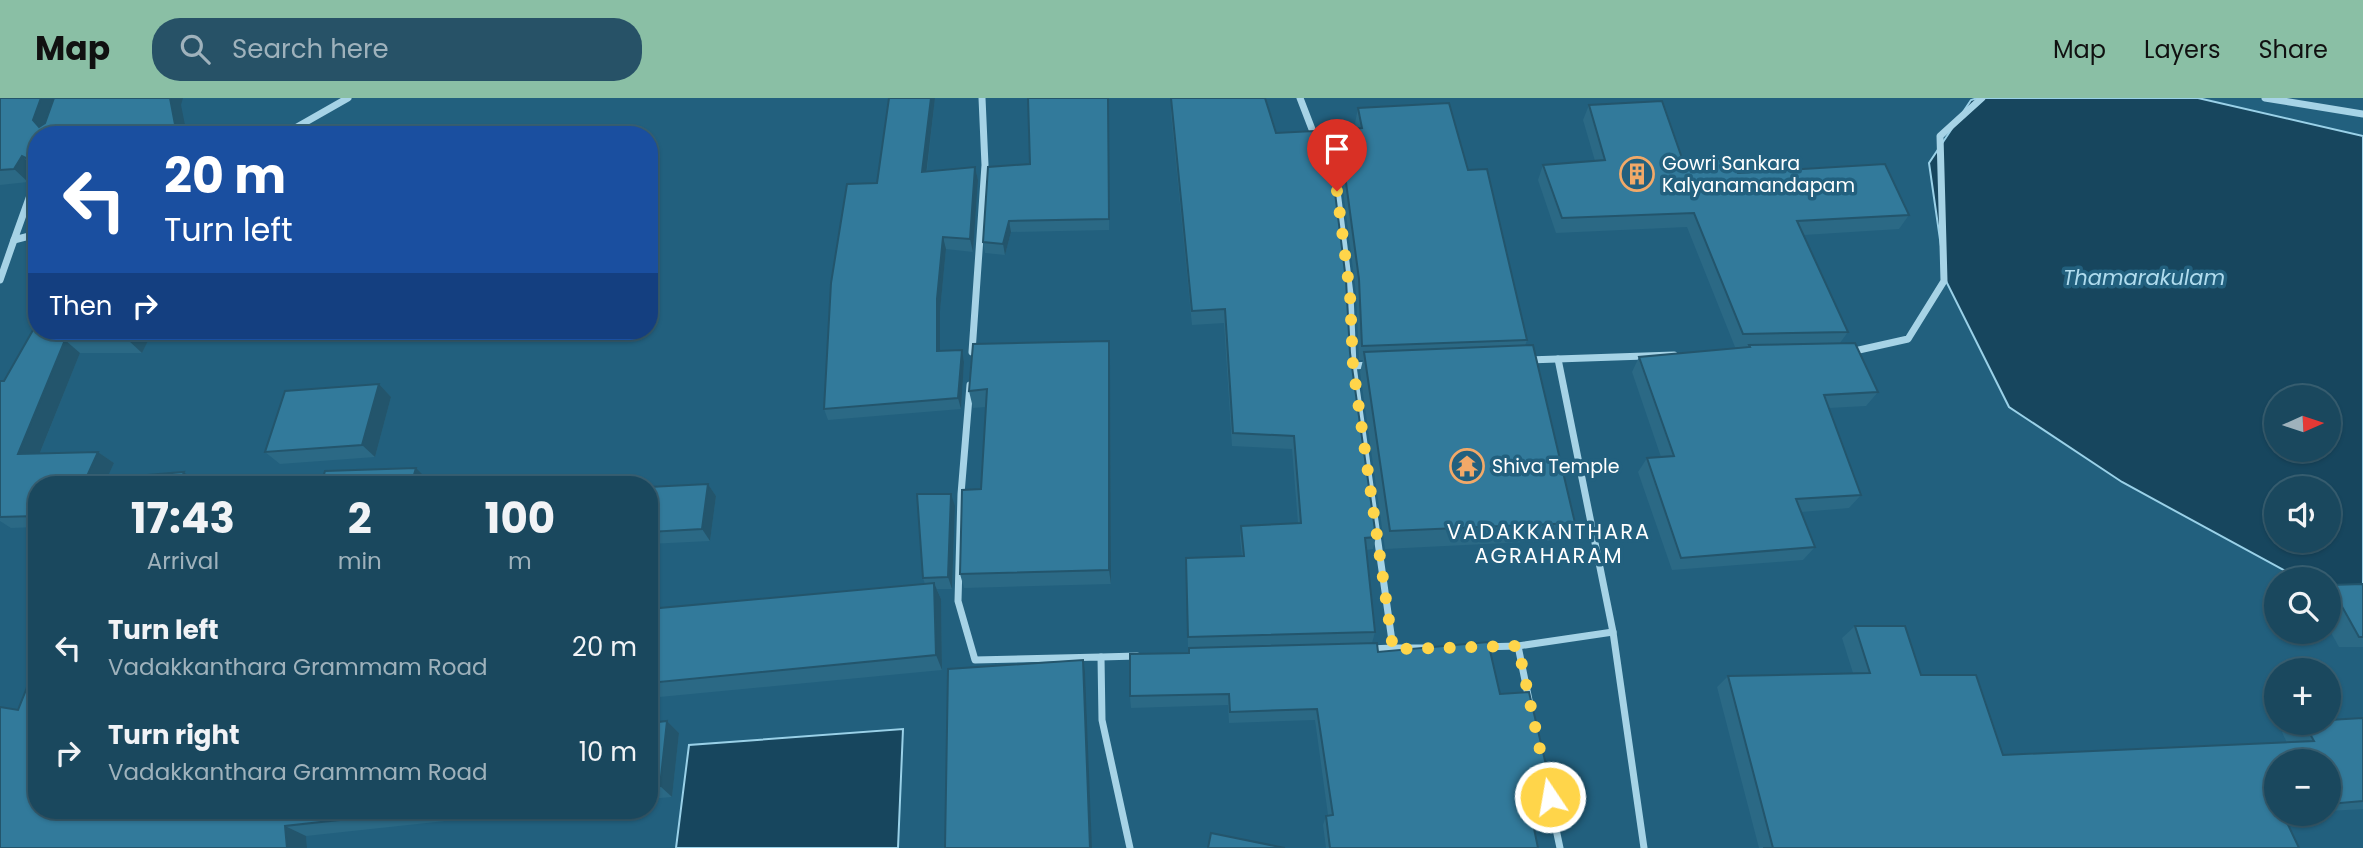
<!DOCTYPE html>
<html lang="en">
<head>
<meta charset="utf-8">
<style>
  :root { --surface:#1a485e; --page:#275267; --text:#f1f3f6; --muted:#9fb2bc; --line:#386073; --accent:#8abfa5 }
  body { margin:0; font-family:Poppins,sans-serif; background:var(--page); color:var(--text); height:100vh; display:flex; flex-direction:column; font-size:26px; white-space:nowrap }
  * { box-sizing:border-box; margin:0 }
  p { font-size:23px; color:var(--muted) }
  .icon { flex:none; width:38px; height:38px; fill:none; stroke:currentColor; stroke-width:2; stroke-linecap:round; stroke-linejoin:round }
  .map { position:relative; flex:1; overflow:hidden }
  .panel { position:absolute; left:28px; top:378px; width:630px; height:343px; display:flex; flex-direction:column; background:var(--surface); border-radius:28px; box-shadow:0 2px 5px #0004,0 0 0 2px var(--line) }
  .panel>* { flex:none }
  .top-card { position:absolute; left:28px; top:28px; width:630px; height:214px; border-radius:28px; box-shadow:0 2px 5px #0004,0 0 0 2px var(--line); background:#1a4fa0; color:#fff; overflow:hidden }
  .needle { width:46px; rotate:87deg }
  .controls { position:absolute; left:2264px; top:287px; display:grid; gap:14px }
  .controls a { display:grid; place-items:center; width:77px; height:77px; border-radius:50%; background:var(--surface); box-shadow:0 2px 5px #0004,0 0 0 2px var(--line); font-size:35px }
  .pin { position:absolute; display:grid; place-items:center; width:60px; height:60px; color:#fff; margin:-72px -30px; border-radius:50% 50% 50% 0; rotate:-45deg; box-shadow:0 0 7px #0007 }
  .pin .icon { rotate:45deg }
  .me { position:absolute; width:77px; margin:-38px; rotate:348deg; stroke-linejoin:round; filter:drop-shadow(0 0 5px #0008) }
  .turn { display:flex; align-items:center; gap:24px; height:147px; padding:0 21px; font-size:32px }
  .turn .icon { width:91px; height:91px; stroke-width:2.5 }
  .turn b { display:block; font-size:49px; line-height:60px }
  .then { display:flex; align-items:center; height:66px; padding:0 21px; background:#0003; gap:14px; font-size:26px }
  .eta { display:flex; justify-content:space-evenly; align-items:center; height:119px; text-align:center }
  .eta b { font-size:42px; font-weight:700; line-height:49px }
  ul { padding:0; list-style:none }
  li { display:flex; align-items:center; gap:21px; height:105px; padding:0 21px }
  li div { flex:1 }
  li b { display:block; font-size:26px }
  li em { font-style:normal }
  header { display:flex; align-items:center; gap:42px; box-sizing:border-box; height:98px; padding:0 35px; background:var(--accent); color:#111 }
  header strong { font-size:33px }
  nav { display:flex; gap:38px; margin-inline-start:auto; font-size:24px }
  .search { width:490px; height:63px; background:var(--page); display:flex; align-items:center; gap:18px; box-sizing:border-box; padding:0 24px; border-radius:28px; color:var(--muted); font-size:26px }
  .map>svg:first-child { display:block }
</style>
</head>
<body>
<header>
<strong>Map</strong>
<div class="search"><svg class="icon" aria-label="search" viewBox="0 0 24 24"><circle cx="10" cy="10" r="6"/><path d="M15 15l6 6"/></svg>Search here</div>
<nav><a>Map</a><a>Layers</a><a>Share</a></nav>
</header>
<div class="map">
<svg width="2363" height="750" viewBox="0 0 2363 750">
  <rect width="100%" height="100%" fill="#22607e"/>
  <g fill="#17465e" stroke="#9ad1e8" stroke-width="2" fill-rule="evenodd">
    <path d="M1978,0h220l165,38v454l-34,-1v-10h-29l-178,-97 -113,-75 -63,-126 -17,-118 42,-63zM2277,299h52v53h-52zM2277,390h52v53h-52z"/>
    <polygon points="903,631 898,750 676,750 689,647"/>
  </g>
  <g fill="none" stroke-linecap="round" stroke-linejoin="round">
    <g stroke="#a6d3e6" stroke-width="7">
      <polyline points="1300,0 1315,39"/>
      <polyline points="2265,0 2363,16"/>
      <polyline points="283,37 348,0"/>
      <polyline points="37,78 14,142 37,136"/>
      <polyline points="1331,79 1337,93 1350,196 1353,268 1393,550 1426,550"/>
      <polyline points="0,182 14,142"/>
      <polyline points="972,254 985,67 982,0"/>
      <polyline points="1850,254 1908,241 1944,183 1940,38 1982,0"/>
      <polyline points="1558,261 1613,534 1644,750"/>
      <polyline points="1528,262 1674,257"/>
      <polyline points="1353,268 1370,267"/>
      <polyline points="970,287 961,396 958,503 975,562 1101,559 1102,622 1130,750"/>
      <polyline points="1518,548 1529,602"/>
      <polyline points="1480,549 1518,548 1613,534"/>
      <polyline points="1369,551 1393,550"/>
      <polyline points="1101,559 1137,558"/>
      <polyline points="1545,679 1560,750"/>
    </g>
  </g>
  <g fill="#2b6985">
    <polygon points="0,0 181,7 37,37 37,78 34,76 28,84 0,87"/>
    <polygon points="889,0 935,0 927,73 975,69 978,82 973,154 946,151 940,213 940,253 962,252 964,264 961,311 828,322 824,311 877,85"/>
    <polygon points="1109,0 1109,132 1011,134 1005,157 985,155 983,144 1030,66"/>
    <polygon points="1171,0 1276,35 1350,255 1376,439 1373,451 1366,452 1375,534 1372,545 1188,550 1186,460 1242,458 1240,440 1241,428 1298,425 1292,351 1232,348 1224,225 1192,227 1171,16"/>
    <polygon points="1589,7 1683,63 1738,75 1909,117 1899,131 1804,137 1848,234 1840,245 1878,294 1866,308 1829,310 1861,397 1849,410 1801,414 1815,449 1803,462 1672,472 1638,374 1647,360 1661,359 1632,274 1639,259 1747,249 1735,249 1687,129 1556,135 1538,82 1543,67 1595,63 1583,22"/>
    <polygon points="1358,10 1468,72 1527,242 1525,248 1575,425 1566,442 1385,451 1360,274 1363,262 1359,262 1356,195 1343,92 1325,47 1327,32 1357,31 1355,25"/>
    <polygon points="37,225 153,233 142,255 80,255 40,355 98,354 114,365 107,380 184,374 199,387 37,387 37,429 11,430 0,423 4,283"/>
    <polygon points="433,233 491,233 437,237"/>
    <polygon points="1110,260 1111,486 964,490 960,476 981,391 986,309 973,310 969,293"/>
    <polygon points="379,286 391,299 375,359 280,366 265,354"/>
    <polygon points="708,386 716,398 710,443 649,446 649,389"/>
    <polygon points="955,408 952,491 937,491 941,501 942,572 649,600 649,511 925,486 923,480"/>
    <polygon points="2363,486 2363,549 2339,549 2329,531 2329,487"/>
    <polygon points="1855,528 1921,577 2003,657 2287,645 2282,634 2302,625 2329,625 2363,620 2363,711 2329,713 2329,663 2277,663 2277,716 2290,716 2283,716 2299,750 1759,750 1717,589 1728,578 1853,575 1842,540"/>
    <polygon points="1378,554 1500,596 1550,684 1542,694 1526,695 1538,750 1326,750 1323,727 1326,718 1328,717 1315,622 1229,625 1228,607 1131,610 1130,598"/>
    <polygon points="667,623 679,635 672,699 649,701 649,625"/>
    <polygon points="37,712 547,712 306,738 307,750 0,750"/>
  </g>
  <g fill="#23556c">
    <polygon points="41,0 58,0 47,36 39,29 33,22"/>
    <polygon points="170,0 183,0 181,7 187,37 177,37"/>
    <polygon points="931,0 935,0 925,86 922,74"/>
    <polygon points="22,58 33,69 27,69 34,76 28,84 14,71"/>
    <polygon points="975,69 978,82 973,154 970,141"/>
    <polygon points="1009,123 1011,134 1005,157 1003,146"/>
    <polygon points="943,139 946,151 940,213 940,265 937,253 937,201"/>
    <polygon points="37,157 37,167 28,159"/>
    <polygon points="133,233 153,233 142,255 128,242"/>
    <polygon points="65,242 80,255 35,367 18,356"/>
    <polygon points="1109,243 1110,260 1111,486 1109,472"/>
    <polygon points="962,252 964,264 961,311 958,300"/>
    <polygon points="379,286 391,299 375,359 362,347"/>
    <polygon points="98,354 114,365 104,387 83,387"/>
    <polygon points="416,370 428,382 427,387 411,387"/>
    <polygon points="184,374 199,387 179,387"/>
    <polygon points="708,386 716,398 710,443 702,431"/>
    <polygon points="951,396 955,408 952,491 948,479"/>
    <polygon points="934,485 941,501 942,572 936,557"/>
    <polygon points="1083,562 1085,575 1092,750 1090,750"/>
    <polygon points="667,623 679,635 672,699 660,688"/>
    <polygon points="285,728 306,738 307,750 287,750"/>
  </g>
  <g fill="#327a9b" stroke="#23556c" stroke-width="2">
    <polygon points="0,0 41,0 33,22 39,29 45,25 54,0 170,0 177,37 37,37 37,68 27,69 28,61 22,58 14,71 0,72"/>
    <polygon points="889,0 931,0 922,74 975,69 970,141 943,139 937,201 937,253 962,252 958,300 824,311 831,185 847,86 877,85"/>
    <polygon points="1028,0 1108,0 1109,121 1009,123 1003,146 983,144 988,69 1030,66"/>
    <polygon points="1171,0 1265,0 1276,35 1314,33 1333,79 1346,182 1350,255 1376,439 1365,440 1375,534 1188,539 1186,460 1244,458 1241,428 1301,425 1294,338 1233,335 1225,211 1192,213"/>
    <polygon points="1662,3 1683,63 1732,60 1738,75 1885,66 1909,117 1797,123 1848,234 1743,236 1694,115 1562,120 1543,67 1605,62 1589,7"/>
    <polygon points="1449,5 1468,72 1487,71 1527,242 1362,248 1359,181 1345,77 1327,32 1362,30 1358,10"/>
    <polygon points="37,120 37,157 28,159"/>
    <polygon points="37,225 37,233 133,233 128,242 65,242 18,356 98,354 83,387 37,387 37,418 0,419 0,283 4,283"/>
    <polygon points="1109,243 1109,472 960,476 962,392 981,391 987,291 969,293 973,246"/>
    <polygon points="1855,245 1878,294 1824,297 1861,397 1796,401 1815,449 1681,460 1647,360 1674,358 1639,259 1750,249 1749,247"/>
    <polygon points="1533,247 1575,425 1390,433 1364,254"/>
    <polygon points="379,286 362,347 265,354 285,293"/>
    <polygon points="416,370 411,387 321,387 325,373"/>
    <polygon points="184,374 179,387 98,387 100,381"/>
    <polygon points="708,386 702,431 649,434 649,389"/>
    <polygon points="917,396 951,396 948,479 923,480"/>
    <polygon points="934,485 936,557 649,585 649,511"/>
    <polygon points="2363,486 2363,539 2359,539 2330,487"/>
    <polygon points="1855,528 1905,528 1921,577 1976,577 2003,657 2314,643 2304,625 2329,625 2329,622 2363,620 2363,703 2329,706 2329,663 2277,663 2277,716 2283,716 2299,750 1763,750 1773,750 1728,578 1870,575"/>
    <polygon points="1488,544 1500,596 1529,594 1550,684 1525,686 1538,750 1330,750 1326,718 1333,717 1317,611 1230,614 1229,596 1130,598 1130,556 1189,555 1189,550 1377,545 1378,554"/>
    <polygon points="1083,562 1090,750 945,750 948,571"/>
    <polygon points="37,581 37,712 431,712 285,728 287,750 0,750 0,609 18,612 30,582"/>
    <polygon points="667,623 660,688 649,689 649,625"/>
    <polygon points="1211,735 1285,750 1208,750"/>
  </g>
  <g fill="none" stroke-linecap="round" stroke-linejoin="round">
    <polyline stroke="#ffd54a" stroke-width="12" stroke-dasharray="0 21.6" points="1337,93 1350,196 1353,268 1393,551 1518,548 1550,699"/>
  </g>
  <defs>
    <g id="building-ring" transform="scale(1.75)"><circle r="9.5" fill="#22607e" stroke="#f2a968" stroke-width="1.5"/><path d="M-4-6H4V6H1V3H-1V6H-4ZM-2.5-4.3h1.7v1.8h-1.7ZM.8-4.3h1.7v1.8H.8ZM-2.5-1h1.7V.8h-1.7ZM.8-1h1.7V.8H.8Z" fill="#f2a968"/></g>
    <g id="temple-ring" transform="scale(1.75)"><circle r="9.5" fill="#22607e" stroke="#f2a968" stroke-width="1.5"/><path d="M0-6L5-2H3V0L6.5 2.5H4V6H1.5V3h-3V6H-4V2.5H-6.5L-3 0V-2H-5Z" fill="#f2a968"/></g>
  </defs>
  <g fill-rule="evenodd">
    <use href="#building-ring" x="1637" y="76"/>
    <use href="#temple-ring" x="1467" y="368"/>
  </g>
  <g text-anchor="middle" dominant-baseline="central" stroke-width="7" stroke-linejoin="round" paint-order="stroke">
    <g font-size="19" fill="#fff" stroke="#22607e" text-anchor="start">
      <text x="1662" y="65">Gowri Sankara<tspan x="1662" dy="22">Kalyanamandapam</tspan></text>
      <text x="1492" y="368">Shiva Temple</text>
    </g>
    <g font-size="21" font-style="italic" fill="#b1dcee" stroke="#22607e">
      <text x="2144" y="179">Thamarakulam</text>
    </g>
    <g font-size="21" letter-spacing="2" fill="#fff" stroke="#22607e">
      <text x="1549" y="433">VADAKKANTHARA<tspan x="1549" dy="24">AGRAHARAM</tspan></text>
    </g>
  </g>
</svg>
<div class="controls">
<a><svg class="needle" viewBox="-14 -14 28 28"><path d="M0-13l5 13h-10z" fill="#e53935"/><path d="M0 13l5-13h-10z" fill="#9fb2bc"/></svg></a>
<a><svg class="icon" aria-label="sound" viewBox="0 0 24 24"><path d="M4 9h4l5-4v14l-5-4H4zM17 9q2 3 0 6"/></svg></a>
<a><svg class="icon" aria-label="search" viewBox="0 0 24 24"><circle cx="10" cy="10" r="6"/><path d="M15 15l6 6"/></svg></a>
<a>+</a>
<a>−</a>
</div>
<div class="pin" style="left:1337px;top:93px;background:#d93025"><svg class="icon" aria-label="arrive" viewBox="0 0 24 24"><path d="M6 21V4h12l-3 4 3 4H6"/></svg></div>
<svg class="me" style="left:1550px;top:699px" viewBox="-20 -20 40 40"><circle r="17" fill="#ffd54a" stroke="#fff" stroke-width="3"/><path d="M0-11L8 9 0 5-8 9z" fill="#fff"/></svg>
<div class="top-card">
<div class="turn"><svg class="icon" aria-label="left" viewBox="0 0 24 24"><path d="M17 20v-9H6M10 6l-5 5 5 5"/></svg><div><b>20 m</b>Turn left</div></div>
<div class="then">Then<svg class="icon" aria-label="right" viewBox="0 0 24 24"><path d="M7 20v-9h11M14 6l5 5-5 5"/></svg></div>
</div>
<section class="panel">
<div class="eta">
<div><b>17:43</b><p>Arrival</p></div>
<div><b>2</b><p>min</p></div>
<div><b>100</b><p>m</p></div>
</div>
<ul>
<li><svg class="icon" aria-label="left" viewBox="0 0 24 24"><path d="M17 20v-9H6M10 6l-5 5 5 5"/></svg><div><b>Turn left</b><p>Vadakkanthara Grammam Road</p></div><em>20 m</em></li>
<li><svg class="icon" aria-label="right" viewBox="0 0 24 24"><path d="M7 20v-9h11M14 6l5 5-5 5"/></svg><div><b>Turn right</b><p>Vadakkanthara Grammam Road</p></div><em>10 m</em></li>
</ul>
</section>
</div>
</body>
</html>
